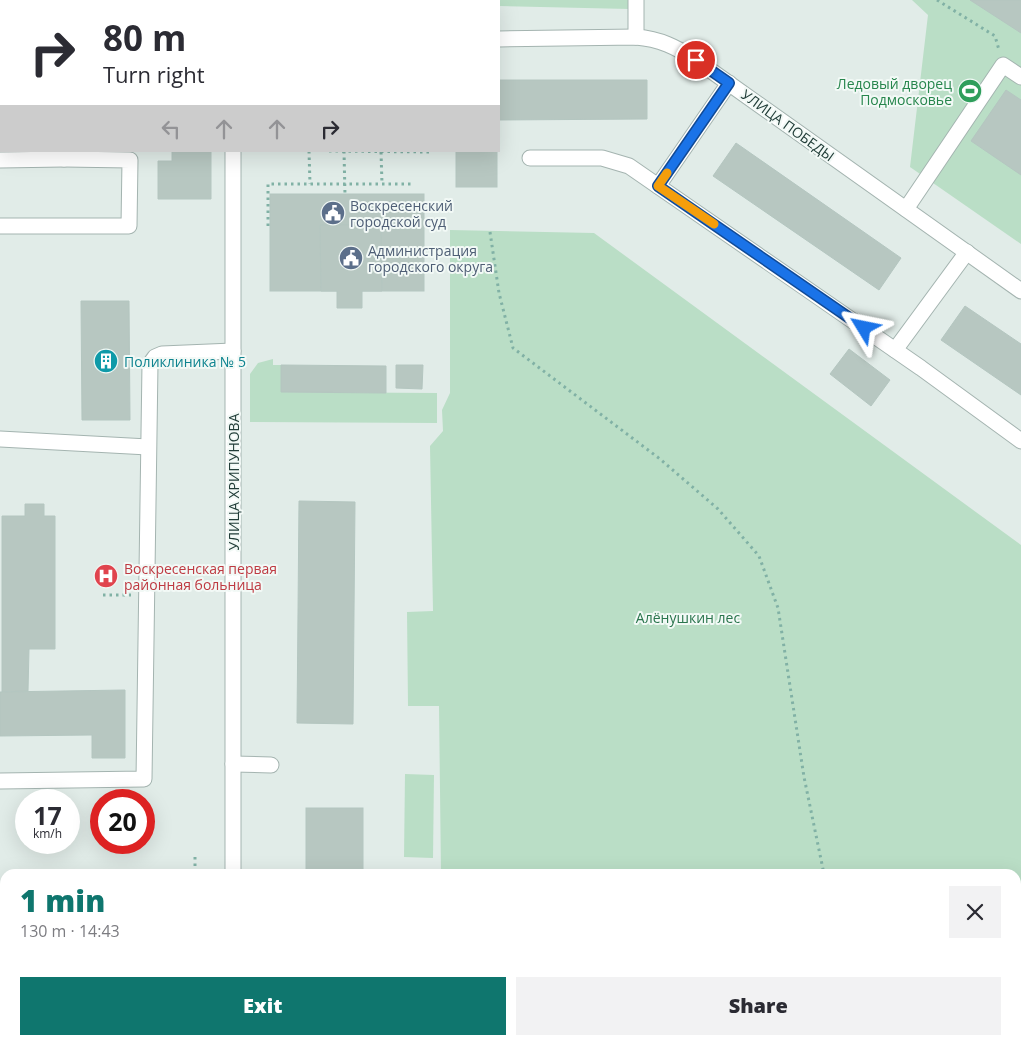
<!DOCTYPE html>
<html lang="en">
<head>
<meta charset="utf-8">
<style>
  :root { --surface:#fff; --page:#f2f2f3; --text:#2b2b33; --muted:#7c7c81; --accent:#0f766e }
  body { margin:0; font-family:"Open Sans",sans-serif; background:var(--page); color:var(--text); height:100vh; display:flex; flex-direction:column; font-size:19px; white-space:nowrap }
  * { box-sizing:border-box; margin:0 }
  p { font-size:16px; color:var(--muted) }
  .icon { flex:none; width:28px; height:28px; fill:none; stroke:currentColor; stroke-width:2; stroke-linecap:round; stroke-linejoin:round }
  .map { position:relative; flex:1; overflow:hidden }
  .panel { position:absolute; left:0px; top:869px; width:1021px; height:176px; display:flex; flex-direction:column; background:var(--surface); border-radius:15px 15px 0 0; box-shadow:0 5px 20px #0002 }
  .panel>* { flex:none }
  .banner { position:absolute; left:0px; top:0px; width:500px; height:152px; box-shadow:0 5px 20px #0002; background:#fff; color:var(--text); overflow:hidden }
  .speed { position:absolute; left:15px; top:789px; display:flex; gap:10px; font-size:25px; font-weight:700; text-align:center }
  .speed>* { display:grid; place-content:center; width:65px; height:65px; border-radius:50%; background:var(--surface); box-shadow:0 5px 20px #0002; line-height:1 }
  .speed small { font-size:12px; font-weight:400 }
  .speed .limit { border:8px solid #d22; background:#fff; color:#111 }
  .pin { position:absolute; display:grid; place-items:center; width:42px; height:42px; color:#fff; margin:-21px; border:2px solid #fff; border-radius:50%; box-shadow:0 1px 5px #0007 }
  .me { position:absolute; width:55px; margin:-28px; rotate:305deg; stroke-linejoin:round; filter:drop-shadow(0 0 4px #0008) }
  .turn { display:flex; align-items:center; gap:18px; height:105px; padding:0 20px; font-size:22px }
  .turn .icon { width:65px; height:65px; stroke-width:2.5 }
  .turn b { display:block; font-size:35px; line-height:42px }
  .lanes { display:flex; align-items:center; height:48px; padding:0 20px; background:#0003; justify-content:center; gap:25px; direction:ltr }
  .lanes .off { opacity:.35 }
  .round { display:grid; place-items:center; flex:none; width:52px; height:52px; border-radius:0px; background:var(--page) }
  .summary { display:flex; align-items:center; justify-content:space-between; height:85px; padding:0 20px }
  h1 { font-size:30px; font-weight:800; line-height:38px; color:var(--accent) }
  .button { display:flex; gap:10px; margin-top:auto; padding:10px 20px }
  .button a { flex:1; height:58px; border-radius:0px; background:var(--accent); color:#fff; font-size:20px; font-weight:800; line-height:58px; text-align:center }
  .button a+a { background:var(--page); color:var(--text) }
  .map>svg:first-child { display:block }
</style>
</head>
<body>
<div class="map">
<svg width="1021" height="1044" viewBox="0 0 1021 1044">
  <rect width="100%" height="100%" fill="#e1ece8"/>
  <g fill="#badec6">
    <polygon points="458,0 629,0 629,9 499,6 499,1"/>
    <polygon points="912,0 1021,0 1021,244 910,167 928,15"/>
    <polygon points="450,230 594,233 1021,545 1021,1044 443,1044 443,1040 1016,1040 1016,874 441,874 439,706 408,706 407,612 433,611 430,446 443,431 442,410 450,393"/>
    <polygon points="273,359 273,365 281,365 281,392 437,393 437,423 250,422 250,374 258,363"/>
    <polygon points="405,774 434,775 433,858 404,857"/>
  </g>
  <g fill="#b7c7c1" stroke="#b4c6c0">
    <polygon points="970,0 1021,0 1021,33"/>
    <polygon points="499,80 647,80 647,119 499,120"/>
    <polygon points="1006,90 1021,100 1021,175 971,141"/>
    <polygon points="736,143 901,258 879,290 713,176"/>
    <polygon points="172,151 211,151 211,199 158,199 158,161 172,161"/>
    <rect x="456" y="151" width="41" height="36"/>
    <rect x="270" y="194" width="154" height="97"/>
    <polygon points="381,224 382,291 362,291 362,308 337,308 337,291 321,291 320,225"/>
    <polygon points="81,301 129,301 130,420 82,420"/>
    <polygon points="965,306 1021,344 1021,395 941,340"/>
    <polygon points="849,349 890,380 871,406 830,374"/>
    <polygon points="281,365 386,366 386,393 281,392"/>
    <polygon points="396,365 423,365 422,389 396,388"/>
    <polygon points="299,501 355,502 353,724 297,723"/>
    <polygon points="25,504 44,504 44,516 55,516 55,649 29,649 28,691 2,692 2,516 25,516"/>
    <polygon points="125,690 125,758 92,758 92,735 0,736 0,692"/>
    <rect x="306" y="808" width="57" height="66"/>
    <polygon points="0,998 5,999 5,1040 0,1040"/>
    <rect x="107" y="1040" width="62" height="4"/>
  </g>
  <g fill="none" stroke-linecap="round" stroke-linejoin="round">
    <g stroke="#a4b4b0" stroke-width="17">
      <g id="minor">
        <polyline points="141,0 141,1"/>
        <polyline points="233,0 233,1"/>
        <polyline points="431,0 431,1"/>
        <polyline points="636,0 636,37"/>
        <path d="M499,39l137,-2c24,2 40,10 60,23l325,231"/>
        <polyline points="0,40 1,40"/>
        <polyline points="530,158 602,158 629,166 921,368 1021,441"/>
        <polyline points="0,160 64,159"/>
        <polyline points="658,186 729,83"/>
        <polyline points="906,209 1003,65 1021,77"/>
        <polyline points="0,226 129,226 130,160 64,159 64,151"/>
        <polyline points="895,350 967,252"/>
        <polyline points="0,439 148,447"/>
        <polyline points="233,764 271,765"/>
        <polyline points="0,781 144,779 150,364 155,357 162,354 233,351"/>
        <polyline points="233,874 233,151"/>
        <polyline points="0,895 5,895"/>
        <polyline points="79,1044 79,1040"/>
        <polyline points="224,1044 224,1040"/>
      </g>
    </g>
    <g stroke="#81b1a5" stroke-width="3" stroke-dasharray="2.5 4" stroke-linecap="butt">
      <polyline points="323,0 323,1"/>
      <polyline points="336,0 336,1"/>
      <polyline points="937,0 995,36 999,50"/>
      <polyline points="309,151 310,184"/>
      <polyline points="329,151 431,152"/>
      <polyline points="344,151 345,195"/>
      <polyline points="381,152 382,184"/>
      <polyline points="268,226 268,184 413,184"/>
      <polyline points="490,232 499,293 513,348 660,459 718,509 759,556 778,608 804,777 824,874"/>
      <polyline points="103,595 131,595"/>
      <polyline points="195,857 195,874"/>
      <polyline points="1016,965 1021,961"/>
      <polyline points="851,1040 851,1044"/>
      <polyline points="925,1044 931,1040"/>
    </g>
    <use href="#minor" stroke="#fff" stroke-width="15"/>
  </g>
  <g fill="none" stroke-linecap="round" stroke-linejoin="round">
    <g stroke="#114b97" stroke-width="12">
      <polyline id="route" points="696,60 729,83 658,186 864,328"/>
    </g>
    <use href="#route" stroke="#1a73e8" stroke-width="9"/>
    <polyline stroke="#f59e0b" stroke-width="9" points="667,173 658,186 714,224"/>
  </g>
  <defs>
    <g id="stadium-disc" transform="scale(1.25)"><circle r="9.5" fill="#2e9e5b" stroke="#f2f9f6"/><path d="M0-5a6.5 5 0 1 0 0 10a6.5 5 0 1 0 0-10ZM-3.5-1.8h7v3.6h-7Z" fill="#fff"/></g>
    <g id="civic-disc" transform="scale(1.25)"><circle r="9.5" fill="#5c6f8a" stroke="#f2f9f6"/><path d="M-.6-6.5H3V-4.5H.6V-3L4-1V1h2V6H-6V1h2V-1L-.6-3ZM-1.2 2.5V6h2.4V2.5Z" fill="#fff"/></g>
    <g id="building-disc" transform="scale(1.25)"><circle r="9.5" fill="#0f9aa8" stroke="#f2f9f6"/><path d="M-4-6H4V6H1V3H-1V6H-4ZM-2.5-4.3h1.7v1.8h-1.7ZM.8-4.3h1.7v1.8H.8ZM-2.5-1h1.7V.8h-1.7ZM.8-1h1.7V.8H.8Z" fill="#fff"/></g>
    <g id="hospital-disc" transform="scale(1.25)"><circle r="9.5" fill="#e0444e" stroke="#f2f9f6"/><path d="M-5-5h3v3.5h4V-5h3V5h-3V1.5h-4V5h-3Z" fill="#fff"/></g>
  </defs>
  <g fill-rule="evenodd">
    <use href="#stadium-disc" x="970" y="91"/>
    <use href="#civic-disc" x="333" y="213"/>
    <use href="#civic-disc" x="351" y="258"/>
    <use href="#building-disc" x="106" y="361"/>
    <use href="#hospital-disc" x="106" y="576"/>
  </g>
  <g text-anchor="middle" dominant-baseline="central" stroke-width="4" stroke-linejoin="round" paint-order="stroke">
    <g font-size="14" fill="#27864d" stroke="#f2f9f6" text-anchor="end">
      <text x="952" y="83">Ледовый дворец<tspan x="952" dy="16">Подмосковье</tspan></text>
    </g>
    <g font-size="14" fill="#213d38" stroke="#f2f9f6">
      <text transform="translate(788 125) rotate(36)">УЛИЦА ПОБЕДЫ</text>
      <text transform="translate(233 482) rotate(-90)">УЛИЦА ХРИПУНОВА</text>
    </g>
    <g font-size="14" fill="#4e5e75" stroke="#f2f9f6" text-anchor="start">
      <text x="350" y="205">Воскресенский<tspan x="350" dy="16">городской суд</tspan></text>
      <text x="368" y="250">Администрация<tspan x="368" dy="16">городского округа</tspan></text>
    </g>
    <g font-size="14" fill="#0d838f" stroke="#f2f9f6" text-anchor="start">
      <text x="124" y="361">Поликлиника № 5</text>
    </g>
    <g font-size="14" fill="#be3a42" stroke="#f2f9f6" text-anchor="start">
      <text x="124" y="568">Воскресенская первая<tspan x="124" dy="16">районная больница</tspan></text>
    </g>
    <g font-size="14" fill="#2a754d" stroke="#f2f9f6">
      <text x="688" y="617">Алёнушкин лес</text>
    </g>
  </g>
</svg>
<div class="speed"><div>17<small>km/h</small></div><div class="limit">20</div></div>
<div class="pin" style="left:696px;top:60px;background:#d93025"><svg class="icon" aria-label="arrive" viewBox="0 0 24 24"><path d="M6 21V4h12l-3 4 3 4H6"/></svg></div>
<svg class="me" style="left:864px;top:328px" viewBox="-20 -20 40 40"><path d="M0-17L14 15 0 8-14 15z" fill="#1a73e8" stroke="#fff" stroke-width="4"/></svg>
<div class="banner">
<div class="turn"><svg class="icon" aria-label="right" viewBox="0 0 24 24"><path d="M7 20v-9h11M14 6l5 5-5 5"/></svg><div><b>80 m</b>Turn right</div></div>
<div class="lanes"><svg class="icon off" aria-label="left" viewBox="0 0 24 24"><path d="M17 20v-9H6M10 6l-5 5 5 5"/></svg><svg class="icon off" aria-label="ahead" viewBox="0 0 24 24"><path d="M12 20V5M6 11l6-6 6 6"/></svg><svg class="icon off" aria-label="ahead" viewBox="0 0 24 24"><path d="M12 20V5M6 11l6-6 6 6"/></svg><svg class="icon" aria-label="right" viewBox="0 0 24 24"><path d="M7 20v-9h11M14 6l5 5-5 5"/></svg></div>
</div>
<section class="panel">
<div class="summary"><div><h1>1 min</h1><p>130 m · 14:43</p></div><a class="round"><svg class="icon" aria-label="close" viewBox="0 0 24 24"><path d="M6 6l12 12M18 6L6 18"/></svg></a></div>
<div class="button"><a>Exit</a><a>Share</a></div>
</section>
</div>
</body>
</html>
